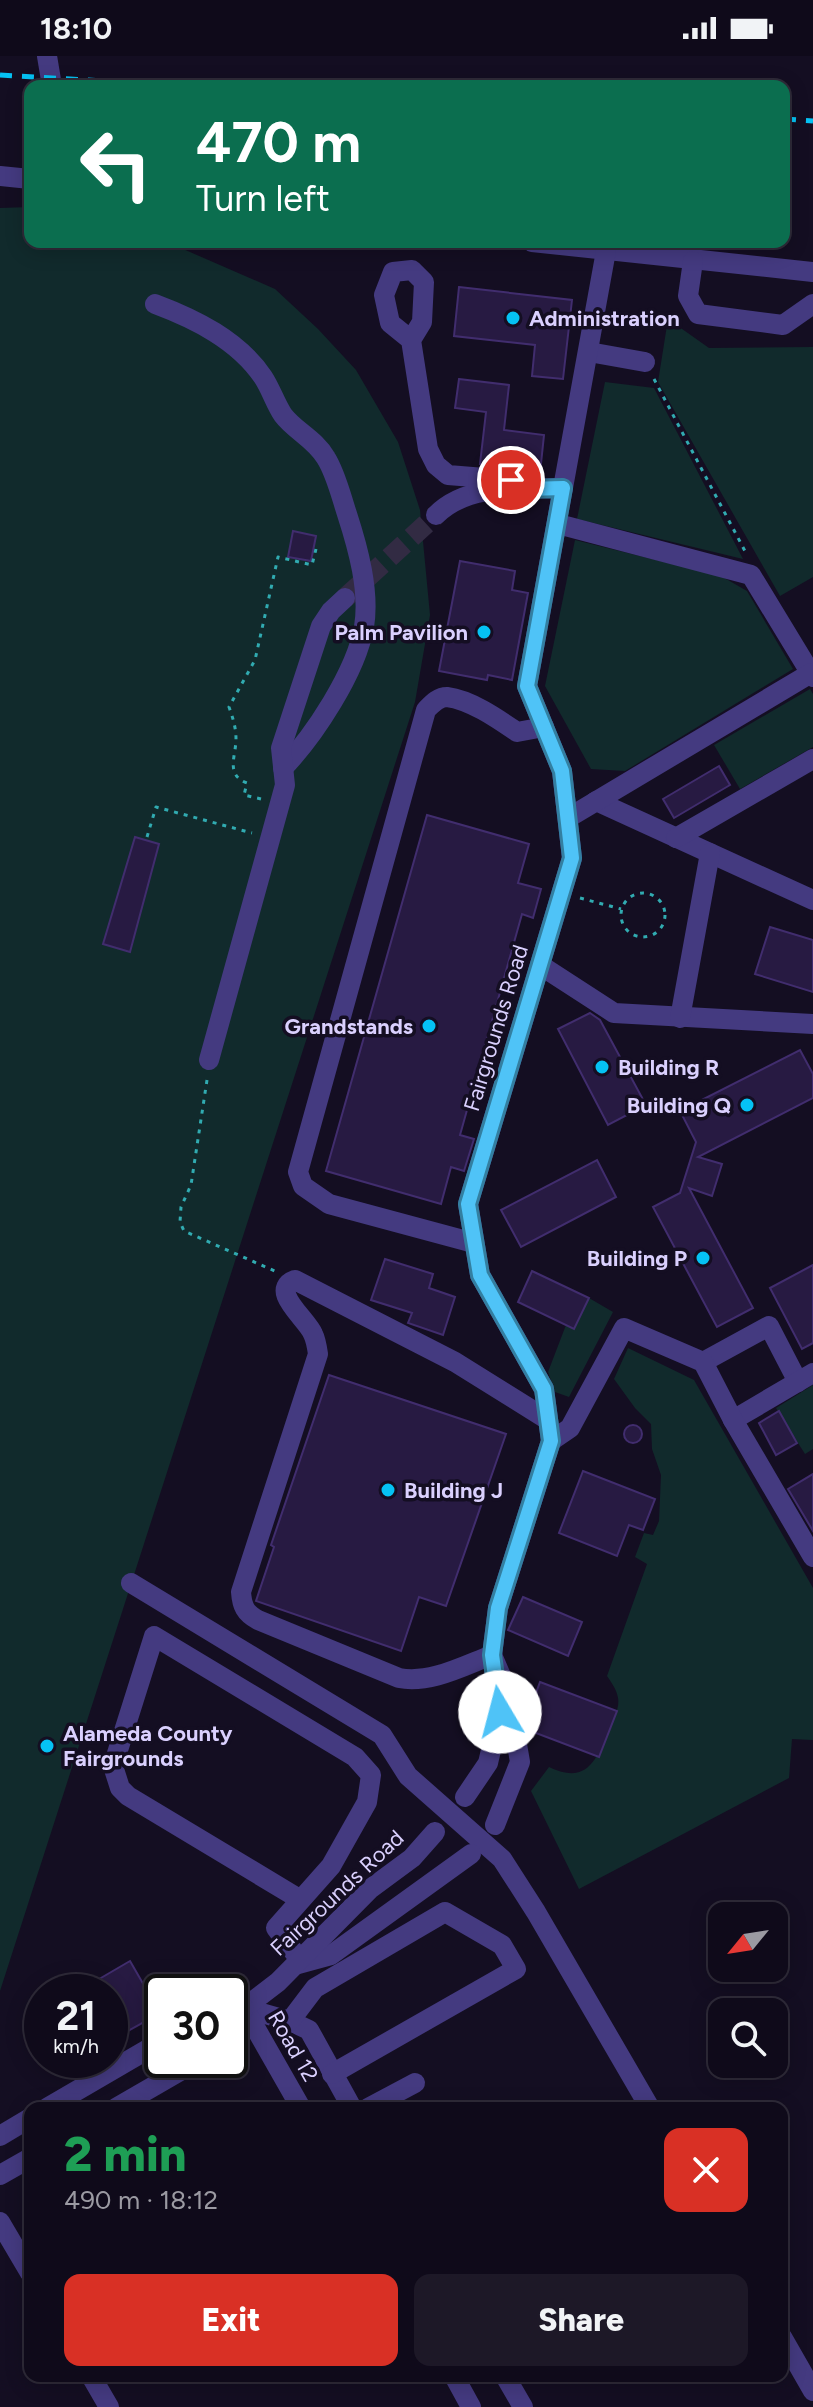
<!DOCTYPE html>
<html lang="en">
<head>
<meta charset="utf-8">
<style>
  :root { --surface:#0f0a1a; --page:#1d1827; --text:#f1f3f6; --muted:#9b9aa2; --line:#2f2b39; --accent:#d93025 }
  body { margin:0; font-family:Figtree,sans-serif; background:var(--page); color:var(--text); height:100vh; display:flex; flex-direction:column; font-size:30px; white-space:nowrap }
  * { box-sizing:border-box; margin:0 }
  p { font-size:26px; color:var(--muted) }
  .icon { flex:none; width:44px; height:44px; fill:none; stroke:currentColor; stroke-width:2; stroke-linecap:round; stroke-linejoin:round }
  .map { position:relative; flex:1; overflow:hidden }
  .drawer { position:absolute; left:24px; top:2046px; width:764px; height:280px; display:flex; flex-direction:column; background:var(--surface); border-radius:16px; box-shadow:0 4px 20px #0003,0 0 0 2px var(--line) }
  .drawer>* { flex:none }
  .banner { position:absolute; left:24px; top:24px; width:766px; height:168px; border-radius:16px; box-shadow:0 4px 20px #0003,0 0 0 2px var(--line); background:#0b6e4f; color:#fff; overflow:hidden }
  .needle { width:52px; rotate:240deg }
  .buttons { position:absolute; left:708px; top:1846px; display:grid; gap:16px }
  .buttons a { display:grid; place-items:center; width:80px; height:80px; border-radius:16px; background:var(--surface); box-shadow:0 4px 20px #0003,0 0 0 2px var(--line); font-size:40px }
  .speed { position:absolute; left:24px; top:1918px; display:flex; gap:16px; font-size:40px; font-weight:700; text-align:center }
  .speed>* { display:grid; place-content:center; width:104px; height:104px; border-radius:50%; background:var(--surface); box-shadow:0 4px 20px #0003,0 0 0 2px var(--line); line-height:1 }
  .speed small { font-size:20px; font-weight:400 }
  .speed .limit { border:4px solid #111; border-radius:12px; background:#fff; color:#111 }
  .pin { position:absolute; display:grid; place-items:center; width:68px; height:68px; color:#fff; margin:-34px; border:4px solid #fff; border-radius:50%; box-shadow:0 2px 8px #0007 }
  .me { position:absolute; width:88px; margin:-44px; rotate:352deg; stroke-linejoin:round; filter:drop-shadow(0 0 6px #0008) }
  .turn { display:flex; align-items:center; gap:28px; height:168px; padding:0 40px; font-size:36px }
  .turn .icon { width:104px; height:104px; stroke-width:2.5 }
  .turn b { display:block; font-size:56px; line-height:68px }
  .round { display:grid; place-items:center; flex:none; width:84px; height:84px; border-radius:16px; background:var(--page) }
  .head { display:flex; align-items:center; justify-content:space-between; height:136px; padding:0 40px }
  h1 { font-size:48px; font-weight:800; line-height:60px; color:#1e9e55 }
  .action { display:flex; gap:16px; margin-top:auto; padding:16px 40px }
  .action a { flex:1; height:92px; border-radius:16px; background:var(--accent); color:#fff; font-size:32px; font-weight:800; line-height:92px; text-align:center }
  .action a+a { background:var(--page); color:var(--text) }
  .status { display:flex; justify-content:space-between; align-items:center; height:56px; padding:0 40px; background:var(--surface); direction:ltr }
  .status svg { height:22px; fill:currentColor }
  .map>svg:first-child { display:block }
</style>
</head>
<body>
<div class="status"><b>18:10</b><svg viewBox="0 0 49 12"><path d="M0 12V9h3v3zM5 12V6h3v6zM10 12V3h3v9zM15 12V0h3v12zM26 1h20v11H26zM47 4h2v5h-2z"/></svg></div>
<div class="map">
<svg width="813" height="2351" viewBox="0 0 813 2351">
  <rect width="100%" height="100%" fill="#140e22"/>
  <g fill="#112a2c">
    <polygon points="30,151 30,186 167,186 275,233 318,273 356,314 398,386 420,454 430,559 415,646 0,1935 0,152"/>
    <polygon points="668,263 709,292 813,291 813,521 780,540 658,326"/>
    <polygon points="605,326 654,332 743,503 577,463"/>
    <polygon points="575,484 721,520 747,535 793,613 625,715 591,713 545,630"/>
    <polygon points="810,633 813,638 813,691 740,733 714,689"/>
    <polygon points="589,1242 613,1256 569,1341 555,1336 548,1316 566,1269 574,1272"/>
    <path d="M628,1292l66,32 119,208v152l-21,-1 -3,39 -210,111 -48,-98 18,-24c39,19 48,-9 61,-39 3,-9 10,-20 8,-30 -1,-8 -7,-16 -11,-22l40,-112 -12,-7 9,-24 9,2 6,-14 2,-46 -9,-26 -1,-25 -16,-16 -21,-29z"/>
    <polygon points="813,1329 813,1393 805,1398 776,1352"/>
  </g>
  <g fill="#271a42" stroke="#412d6e" stroke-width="2">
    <polygon points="459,231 572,244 563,323 532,320 535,289 454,280"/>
    <polygon points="459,323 509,329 504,374 544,379 540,417 512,411 480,408 486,356 455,352"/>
    <polygon points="293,475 316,480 311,505 288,501"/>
    <polygon points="460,505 515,515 512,534 528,537 512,624 488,619 487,624 439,615"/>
    <polygon points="719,710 730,729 674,762 663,743"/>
    <polygon points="427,759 529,788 518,827 541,833 533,862 522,858 460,1079 474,1083 464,1115 451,1111 441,1148 326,1115"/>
    <polygon points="135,781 159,788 130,896 103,888"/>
    <polygon points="770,871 813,884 813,936 755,918"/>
    <polygon points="590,957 600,964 646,1049 608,1069 558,973"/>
    <polygon points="800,994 813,1018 813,1042 698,1101 722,1108 712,1140 689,1132 753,1252 717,1271 653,1151 680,1137 696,1086 680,1055"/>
    <polygon points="597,1104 616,1141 521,1191 501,1154"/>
    <polygon points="385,1203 433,1218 429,1232 455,1241 443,1279 408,1267 412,1257 371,1244"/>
    <polygon points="813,1209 813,1287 802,1293 770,1232"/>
    <polygon points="532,1215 589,1242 574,1273 518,1246"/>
    <polygon points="329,1319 506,1378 446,1550 419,1541 401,1595 256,1545 274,1491 271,1489"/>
    <polygon points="779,1355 797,1387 776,1399 759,1367"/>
    <circle cx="633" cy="1378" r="9"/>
    <polygon points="583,1415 655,1443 643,1474 629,1469 617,1500 559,1477"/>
    <polygon points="813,1418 813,1475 788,1433"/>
    <polygon points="523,1541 582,1566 568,1600 508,1574"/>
    <polygon points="540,1626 617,1655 599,1701 528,1674 526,1664"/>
    <polygon points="130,1905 160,1957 110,1985 110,1936 77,1936"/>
  </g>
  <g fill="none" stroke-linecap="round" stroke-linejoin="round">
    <polyline stroke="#322b43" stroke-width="20" stroke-dasharray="20 10" stroke-linecap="butt" points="345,542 436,459"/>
    <g stroke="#31abb1" stroke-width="3" stroke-dasharray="4 6" stroke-linecap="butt">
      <polyline points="654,323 746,497"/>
      <path d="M261,743l-17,-4 3,-12c-22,-8 -11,-27 -11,-44 0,-11 -3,-21 -7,-32l26,-47 23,-103 34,8 4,-16"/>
      <polyline points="147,781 156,751 252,777"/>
      <circle cx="643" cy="859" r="22"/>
      <polyline points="580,842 621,853"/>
      <polyline points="207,1024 191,1129 181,1151 180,1166 184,1175 277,1216"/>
    </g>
    <g stroke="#443a80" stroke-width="20">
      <polyline points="47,0 52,30"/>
      <polyline points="0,120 30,123"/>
      <polyline points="532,186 813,216"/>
      <polyline points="693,205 688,240 698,258 783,269 813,248"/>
      <path d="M155,248c40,15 83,36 108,73 8,12 12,26 20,38 12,16 32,24 43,43 10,16 15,38 21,56 11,34 23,77 17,113 -8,45 -50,109 -81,141"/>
      <polyline points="411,284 390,267 384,239 393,216 412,214 424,226 422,266 411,284 428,393 436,409 448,419 511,424 527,433"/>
      <polyline points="589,296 645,306"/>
      <path d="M436,459c32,-32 84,-26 127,-27"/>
      <polyline points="558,468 751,519 813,621"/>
      <polyline points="596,745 813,844"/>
      <polyline points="568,762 811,617"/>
      <polyline points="676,782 813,703"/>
      <polyline points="540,909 614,957 813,968"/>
      <polyline points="680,962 710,797"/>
      <polyline points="209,1004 285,729 281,692 321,570 331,555 345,542"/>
      <path d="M474,1187l-145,-39 -26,-18 -5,-14 128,-462c6,-6 12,-13 21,-13 24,3 51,22 70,35l27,-5"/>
      <polyline points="703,1306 769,1270 798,1326"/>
      <polyline points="733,1364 813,1317"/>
      <polyline points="551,1385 570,1372 624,1272 703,1306 733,1364 813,1501"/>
      <polyline points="131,1527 382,1679 408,1720 502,1803 536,1856 650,2052"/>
      <polyline points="465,1741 488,1707 500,1656 492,1599 498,1552 551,1385 544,1333 480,1219 468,1148 572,802 562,715 527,630 606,195"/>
      <path d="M495,1769l25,-63 -12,-70 -16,-37c-29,11 -62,29 -93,23l-141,-58c-13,-7 -16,-14 -17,-28l77,-238c-1,-7 -2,-14 -5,-20 -6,-15 -45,-44 -18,-54l160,82 93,58"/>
      <polyline points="300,1904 276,1872 331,1810 367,1746 371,1719 355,1701 154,1580 113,1710 120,1732 128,1740 301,1844"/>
      <polyline points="298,1908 331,1899 471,1798"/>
      <polyline points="244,1952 290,1965 309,1974 352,2052"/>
      <polyline points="244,1952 301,2052"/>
      <polyline points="230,1953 244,1952 278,1926 370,1833 412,1802 435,1776"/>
      <polyline points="290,1965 315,1932 445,1856 502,1889 516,1913 332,2018"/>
      <polyline points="230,1980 244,1952"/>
      <polyline points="47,2052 162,1985"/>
      <polyline points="116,2052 199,2004"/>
      <polyline points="368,2052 415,2027"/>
      <polyline points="0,2080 30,2062"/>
      <polyline points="0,2119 30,2102"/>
      <polyline points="0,2166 30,2217"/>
      <polyline points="782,2281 813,2335"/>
      <polyline points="91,2320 109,2351"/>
      <polyline points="454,2320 471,2351"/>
      <polyline points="505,2320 523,2351"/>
    </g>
    <g stroke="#05c2f4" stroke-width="5" stroke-dasharray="12 10" stroke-linecap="butt">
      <polyline points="0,19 192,30"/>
      <polyline points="784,63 813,65"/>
    </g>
  </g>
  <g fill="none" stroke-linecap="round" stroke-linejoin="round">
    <g stroke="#337fa1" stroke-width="20">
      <polyline id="route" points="500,1656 492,1599 498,1552 551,1385 544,1333 480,1219 468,1148 572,802 562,715 527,630 563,432 527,433 511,424"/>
    </g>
    <use href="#route" stroke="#4fc3f7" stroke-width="14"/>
  </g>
  <g fill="#05c2f4" stroke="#140e22" stroke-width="3">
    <circle cx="513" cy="262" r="8"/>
    <circle cx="484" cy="576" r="8"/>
    <circle cx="429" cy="970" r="8"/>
    <circle cx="602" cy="1011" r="8"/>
    <circle cx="747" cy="1049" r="8"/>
    <circle cx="703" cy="1202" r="8"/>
    <circle cx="388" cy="1434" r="8"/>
    <circle cx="47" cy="1690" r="8"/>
  </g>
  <g text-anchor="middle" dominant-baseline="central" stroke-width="7" stroke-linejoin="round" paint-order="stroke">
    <g font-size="22" font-weight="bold" fill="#dad0fe" stroke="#140e22" text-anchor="start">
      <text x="529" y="262">Administration</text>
      <text x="468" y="576" text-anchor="end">Palm Pavilion</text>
      <text x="413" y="970" text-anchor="end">Grandstands</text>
      <text x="618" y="1011">Building R</text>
      <text x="731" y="1049" text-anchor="end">Building Q</text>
      <text x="687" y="1202" text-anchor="end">Building P</text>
      <text x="404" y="1434">Building J</text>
      <text x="63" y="1677">Alameda County<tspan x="63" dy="25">Fairgrounds</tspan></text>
    </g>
    <g font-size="22" fill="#dad0fe" stroke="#140e22">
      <text transform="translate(496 972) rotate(-73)">Fairgrounds Road</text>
      <text transform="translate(337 1837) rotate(-43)">Fairgrounds Road</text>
      <text transform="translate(293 1990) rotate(60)">Road 12</text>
    </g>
  </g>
</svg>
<div class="buttons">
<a><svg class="needle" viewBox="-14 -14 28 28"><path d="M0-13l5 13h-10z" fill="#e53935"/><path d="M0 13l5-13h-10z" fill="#9b9aa2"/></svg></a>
<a><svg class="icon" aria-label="search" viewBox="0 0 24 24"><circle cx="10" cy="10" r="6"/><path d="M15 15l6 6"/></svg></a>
</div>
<div class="speed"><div>21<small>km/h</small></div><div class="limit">30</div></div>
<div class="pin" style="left:511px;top:424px;background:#d93025"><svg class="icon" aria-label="arrive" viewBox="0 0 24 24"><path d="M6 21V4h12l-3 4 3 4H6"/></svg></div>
<svg class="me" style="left:500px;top:1656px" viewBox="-20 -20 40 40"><circle r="19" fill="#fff"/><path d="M0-13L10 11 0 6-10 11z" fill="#4fc3f7"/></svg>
<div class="banner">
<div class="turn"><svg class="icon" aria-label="left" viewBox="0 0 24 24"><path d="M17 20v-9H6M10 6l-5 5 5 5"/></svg><div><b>470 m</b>Turn left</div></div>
</div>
<section class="drawer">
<div class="head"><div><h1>2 min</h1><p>490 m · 18:12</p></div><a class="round" style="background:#d93025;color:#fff"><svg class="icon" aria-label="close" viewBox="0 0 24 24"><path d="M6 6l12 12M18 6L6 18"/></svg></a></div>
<div class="action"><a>Exit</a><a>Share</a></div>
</section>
</div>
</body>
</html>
